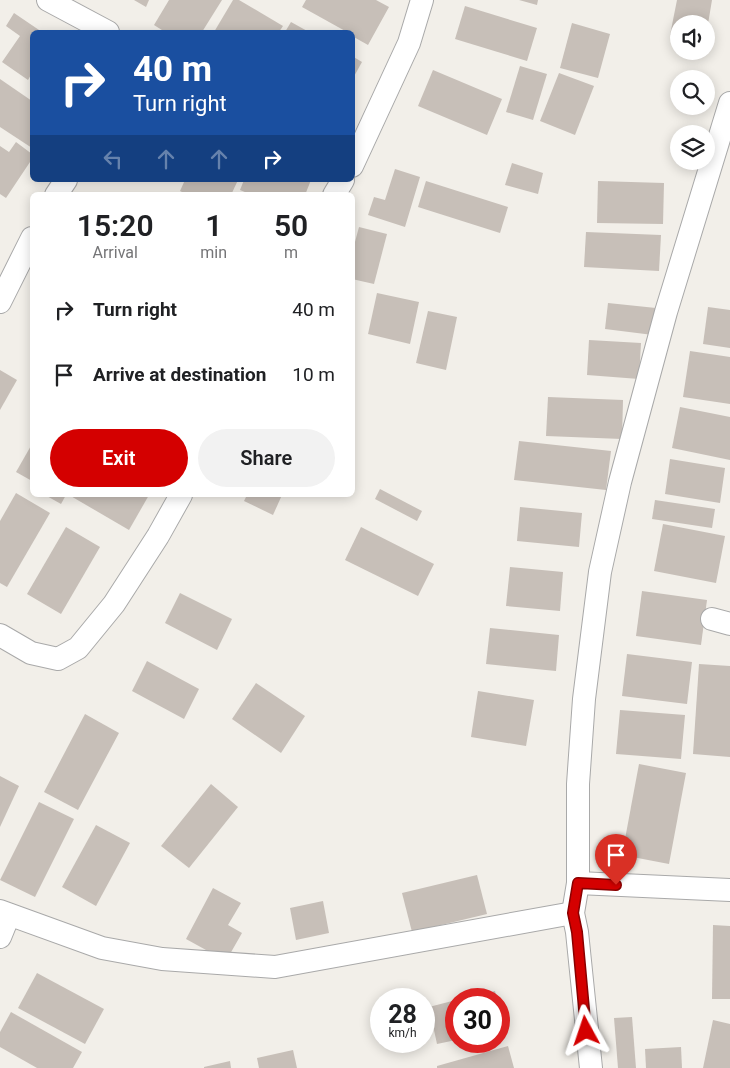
<!DOCTYPE html>
<html lang="en">
<head>
<meta charset="utf-8">
<style>
  :root { --surface:#fff; --page:#f2f2f2; --text:#202124; --muted:#757577; --accent:#d40000 }
  body { margin:0; font-family:Roboto,sans-serif; background:var(--page); color:var(--text); height:100vh; display:flex; flex-direction:column; font-size:19px; white-space:nowrap }
  * { box-sizing:border-box; margin:0 }
  p { font-size:16px; color:var(--muted) }
  .icon { flex:none; width:28px; height:28px; fill:none; stroke:currentColor; stroke-width:2; stroke-linecap:round; stroke-linejoin:round }
  .map { position:relative; flex:1; overflow:hidden }
  .drawer { position:absolute; left:30px; top:192px; width:325px; height:305px; display:flex; flex-direction:column; background:var(--surface); border-radius:8px; box-shadow:0 2px 12px #0003 }
  .drawer>* { flex:none }
  .guide { position:absolute; left:30px; top:30px; width:325px; height:152px; border-radius:8px; box-shadow:0 2px 12px #0003; background:#1a4fa0; color:#fff; overflow:hidden }
  .controls { position:absolute; left:670px; top:15px; display:grid; gap:10px }
  .controls a { display:grid; place-items:center; width:45px; height:45px; border-radius:50%; background:var(--surface); box-shadow:0 2px 12px #0003; font-size:25px }
  .speed { position:absolute; left:370px; top:988px; display:flex; gap:10px; font-size:25px; font-weight:700; text-align:center }
  .speed>* { display:grid; place-content:center; width:65px; height:65px; border-radius:50%; background:var(--surface); box-shadow:0 2px 12px #0003; line-height:1 }
  .speed small { font-size:12px; font-weight:400 }
  .speed .limit { border:8px solid #d22; background:#fff; color:#111 }
  .pin { position:absolute; display:grid; place-items:center; width:42px; height:42px; color:#fff; margin:-51px -21px; border-radius:50% 50% 50% 0; rotate:-45deg; box-shadow:0 0 5px #0007 }
  .pin .icon { rotate:45deg }
  .me { position:absolute; width:55px; margin:-28px; rotate:355deg; stroke-linejoin:round; filter:drop-shadow(0 0 4px #0008) }
  .turn { display:flex; align-items:center; gap:18px; height:105px; padding:0 20px; font-size:22px }
  .turn .icon { width:65px; height:65px; stroke-width:2.5 }
  .turn b { display:block; font-size:35px; line-height:42px }
  .lanes { display:flex; align-items:center; height:48px; padding:0 20px; background:#0003; justify-content:center; gap:25px; direction:ltr }
  .lanes .off { opacity:.35 }
  .eta { display:flex; justify-content:space-evenly; align-items:center; height:85px; text-align:center }
  .eta b { font-size:30px; font-weight:600; line-height:35px }
  .primary-button { display:flex; gap:10px; margin-top:auto; padding:10px 20px }
  .primary-button a { flex:1; height:58px; border-radius:30px; background:var(--accent); color:#fff; font-size:20px; font-weight:600; line-height:58px; text-align:center }
  .primary-button a+a { background:var(--page); color:var(--text) }
  ul { padding:0; list-style:none }
  li { display:flex; align-items:center; gap:15px; height:65px; padding:0 20px }
  li div { flex:1 }
  li b { display:block; font-size:19px }
  li em { font-style:normal }
  .map>svg:first-child { display:block }
</style>
</head>
<body>
<div class="map">
<svg width="730" height="1068" viewBox="0 0 730 1068">
  <rect width="100%" height="100%" fill="#f2efe9"/>
  <g fill="#c7bfb8">
    <polygon points="134,0 149,0 146,7"/>
    <polygon points="169,0 222,0 202,32 165,32 154,25"/>
    <polygon points="233,0 239,0 283,26 279,32 214,32"/>
    <polygon points="306,0 376,0 389,7 368,45 352,36 352,32 347,32 302,7"/>
    <polygon points="519,0 538,0 537,5"/>
    <polygon points="677,0 712,0 708,24 679,24 679,37 670,35"/>
    <polygon points="465,6 537,28 527,61 455,39"/>
    <polygon points="14,13 42,32 32,32 32,73 28,80 2,62 20,36 6,26"/>
    <polygon points="291,22 309,32 285,32"/>
    <polygon points="572,23 610,34 598,78 560,68"/>
    <polygon points="352,56 362,62 352,80"/>
    <polygon points="520,66 547,74 533,120 506,112"/>
    <polygon points="433,70 502,99 487,135 418,106"/>
    <polygon points="559,73 594,86 575,135 540,121"/>
    <polygon points="0,79 32,101 32,148 0,127"/>
    <polygon points="16,142 32,154 32,159 6,198 0,194 0,146 9,152"/>
    <polygon points="512,163 543,173 538,194 505,185"/>
    <polygon points="395,169 420,177 405,227 368,215 374,197 385,200"/>
    <polygon points="185,180 238,180 231,195 188,195 180,191"/>
    <polygon points="244,180 311,180 305,195 252,195 240,190"/>
    <polygon points="426,181 508,207 500,233 418,207"/>
    <polygon points="598,181 664,183 663,224 597,223"/>
    <polygon points="359,227 387,234 374,284 352,279 352,253"/>
    <polygon points="586,232 661,235 659,271 584,267"/>
    <polygon points="377,293 419,302 410,344 368,334"/>
    <polygon points="608,303 656,308 653,335 605,329"/>
    <polygon points="708,307 730,310 730,348 703,344"/>
    <polygon points="428,311 457,317 446,370 416,363"/>
    <polygon points="589,340 641,343 639,379 587,375"/>
    <polygon points="690,351 730,357 730,404 683,397"/>
    <polygon points="0,370 17,380 0,410"/>
    <polygon points="548,397 623,400 622,439 546,436"/>
    <polygon points="680,407 730,417 730,460 672,448"/>
    <polygon points="519,441 611,451 606,490 514,480"/>
    <polygon points="32,444 32,481 16,472"/>
    <polygon points="670,459 725,468 720,503 665,494"/>
    <polygon points="380,489 422,511 417,521 375,499"/>
    <polygon points="16,493 50,513 7,587 0,583 0,521"/>
    <polygon points="45,495 66,495 61,504"/>
    <polygon points="69,495 149,495 129,530"/>
    <polygon points="247,495 282,495 273,515 244,501"/>
    <polygon points="655,500 715,509 712,528 652,519"/>
    <polygon points="520,507 582,513 579,547 517,541"/>
    <polygon points="663,524 725,536 716,583 654,571"/>
    <polygon points="66,527 100,547 61,614 27,594"/>
    <polygon points="361,527 434,564 418,596 345,560"/>
    <polygon points="510,567 563,572 560,611 506,606"/>
    <polygon points="642,591 707,600 701,645 636,636"/>
    <polygon points="180,593 232,619 217,650 165,623"/>
    <polygon points="490,628 559,635 556,671 486,664"/>
    <polygon points="627,654 692,662 687,704 622,696"/>
    <polygon points="147,661 199,689 184,719 132,691"/>
    <polygon points="699,664 730,666 730,757 693,754"/>
    <polygon points="256,683 305,716 281,753 232,719"/>
    <polygon points="478,691 534,700 526,746 471,737"/>
    <polygon points="620,710 685,715 681,759 616,754"/>
    <polygon points="85,714 119,733 78,810 44,792"/>
    <polygon points="639,764 686,773 669,864 622,855"/>
    <polygon points="0,776 19,786 0,827"/>
    <polygon points="211,784 238,807 189,868 161,846"/>
    <polygon points="39,802 74,819 35,897 0,880"/>
    <polygon points="96,825 130,843 96,906 62,887"/>
    <polygon points="477,875 487,914 412,932 402,893"/>
    <polygon points="213,888 241,903 228,925 242,933 226,961 186,939"/>
    <polygon points="323,901 329,933 296,940 290,908"/>
    <polygon points="713,925 730,926 730,999 712,999"/>
    <polygon points="37,973 104,1009 85,1044 18,1008"/>
    <polygon points="495,991 497,999 467,999 467,998"/>
    <polygon points="456,1000 456,1040 437,1044 429,1007"/>
    <polygon points="499,1009 504,1029 499,1030"/>
    <polygon points="11,1012 82,1052 73,1068 37,1068 0,1047 0,1032"/>
    <polygon points="632,1017 636,1068 618,1068 614,1018"/>
    <polygon points="713,1020 730,1024 730,1068 703,1068"/>
    <polygon points="508,1046 514,1068 437,1068 437,1066"/>
    <polygon points="681,1047 682,1068 646,1068 645,1049"/>
    <polygon points="293,1050 297,1068 259,1068 257,1058"/>
    <polygon points="230,1061 231,1068 204,1068 204,1067"/>
  </g>
  <g fill="none" stroke-linecap="round" stroke-linejoin="round">
    <g stroke="#a9a9a9" stroke-width="24">
      <g id="minor">
        <polyline points="48,0 108,32"/>
        <polyline points="352,166 409,43 422,0"/>
        <polyline points="56,195 66,180"/>
        <polyline points="334,195 343,180"/>
        <polyline points="0,302 32,238"/>
        <polyline points="712,619 730,624"/>
        <polyline points="0,635 31,653 58,659 78,648 114,604 158,536 181,495"/>
        <polyline points="578,883 730,890"/>
        <polyline points="0,911 102,948 162,959 275,967 573,913"/>
        <polyline points="0,937 9,915"/>
        <polyline points="591,1068 577,932 573,913 578,883 578,784 584,699 600,572 620,482 666,312 730,103"/>
      </g>
    </g>
    <use href="#minor" stroke="#fff" stroke-width="22"/>
  </g>
  <g fill="none" stroke-linecap="round" stroke-linejoin="round">
    <g stroke="#8a0000" stroke-width="12">
      <polyline id="route" points="586,1031 577,932 573,913 578,883 616,885"/>
    </g>
    <use href="#route" stroke="#d40000" stroke-width="9"/>
  </g>
</svg>
<div class="controls">
<a><svg class="icon" aria-label="sound" viewBox="0 0 24 24"><path d="M4 9h4l5-4v14l-5-4H4zM17 9q2 3 0 6"/></svg></a>
<a><svg class="icon" aria-label="search" viewBox="0 0 24 24"><circle cx="10" cy="10" r="6"/><path d="M15 15l6 6"/></svg></a>
<a><svg class="icon" aria-label="layers" viewBox="0 0 24 24"><path d="M12 4l9 5-9 5-9-5zM3 14l9 5 9-5"/></svg></a>
</div>
<div class="speed"><div>28<small>km/h</small></div><div class="limit">30</div></div>
<div class="pin" style="left:616px;top:885px;background:#d93025"><svg class="icon" aria-label="arrive" viewBox="0 0 24 24"><path d="M6 21V4h12l-3 4 3 4H6"/></svg></div>
<svg class="me" style="left:586px;top:1031px" viewBox="-20 -20 40 40"><path d="M0-17L14 15 0 8-14 15z" fill="#d40000" stroke="#fff" stroke-width="4"/></svg>
<div class="guide">
<div class="turn"><svg class="icon" aria-label="right" viewBox="0 0 24 24"><path d="M7 20v-9h11M14 6l5 5-5 5"/></svg><div><b>40 m</b>Turn right</div></div>
<div class="lanes"><svg class="icon off" aria-label="left" viewBox="0 0 24 24"><path d="M17 20v-9H6M10 6l-5 5 5 5"/></svg><svg class="icon off" aria-label="ahead" viewBox="0 0 24 24"><path d="M12 20V5M6 11l6-6 6 6"/></svg><svg class="icon off" aria-label="ahead" viewBox="0 0 24 24"><path d="M12 20V5M6 11l6-6 6 6"/></svg><svg class="icon" aria-label="right" viewBox="0 0 24 24"><path d="M7 20v-9h11M14 6l5 5-5 5"/></svg></div>
</div>
<section class="drawer">
<div class="eta">
<div><b>15:20</b><p>Arrival</p></div>
<div><b>1</b><p>min</p></div>
<div><b>50</b><p>m</p></div>
</div>
<ul>
<li><svg class="icon" aria-label="right" viewBox="0 0 24 24"><path d="M7 20v-9h11M14 6l5 5-5 5"/></svg><div><b>Turn right</b></div><em>40 m</em></li>
<li><svg class="icon" aria-label="arrive" viewBox="0 0 24 24"><path d="M6 21V4h12l-3 4 3 4H6"/></svg><div><b>Arrive at destination</b></div><em>10 m</em></li>
</ul>
<div class="primary-button"><a>Exit</a><a>Share</a></div>
</section>
</div>
</body>
</html>
